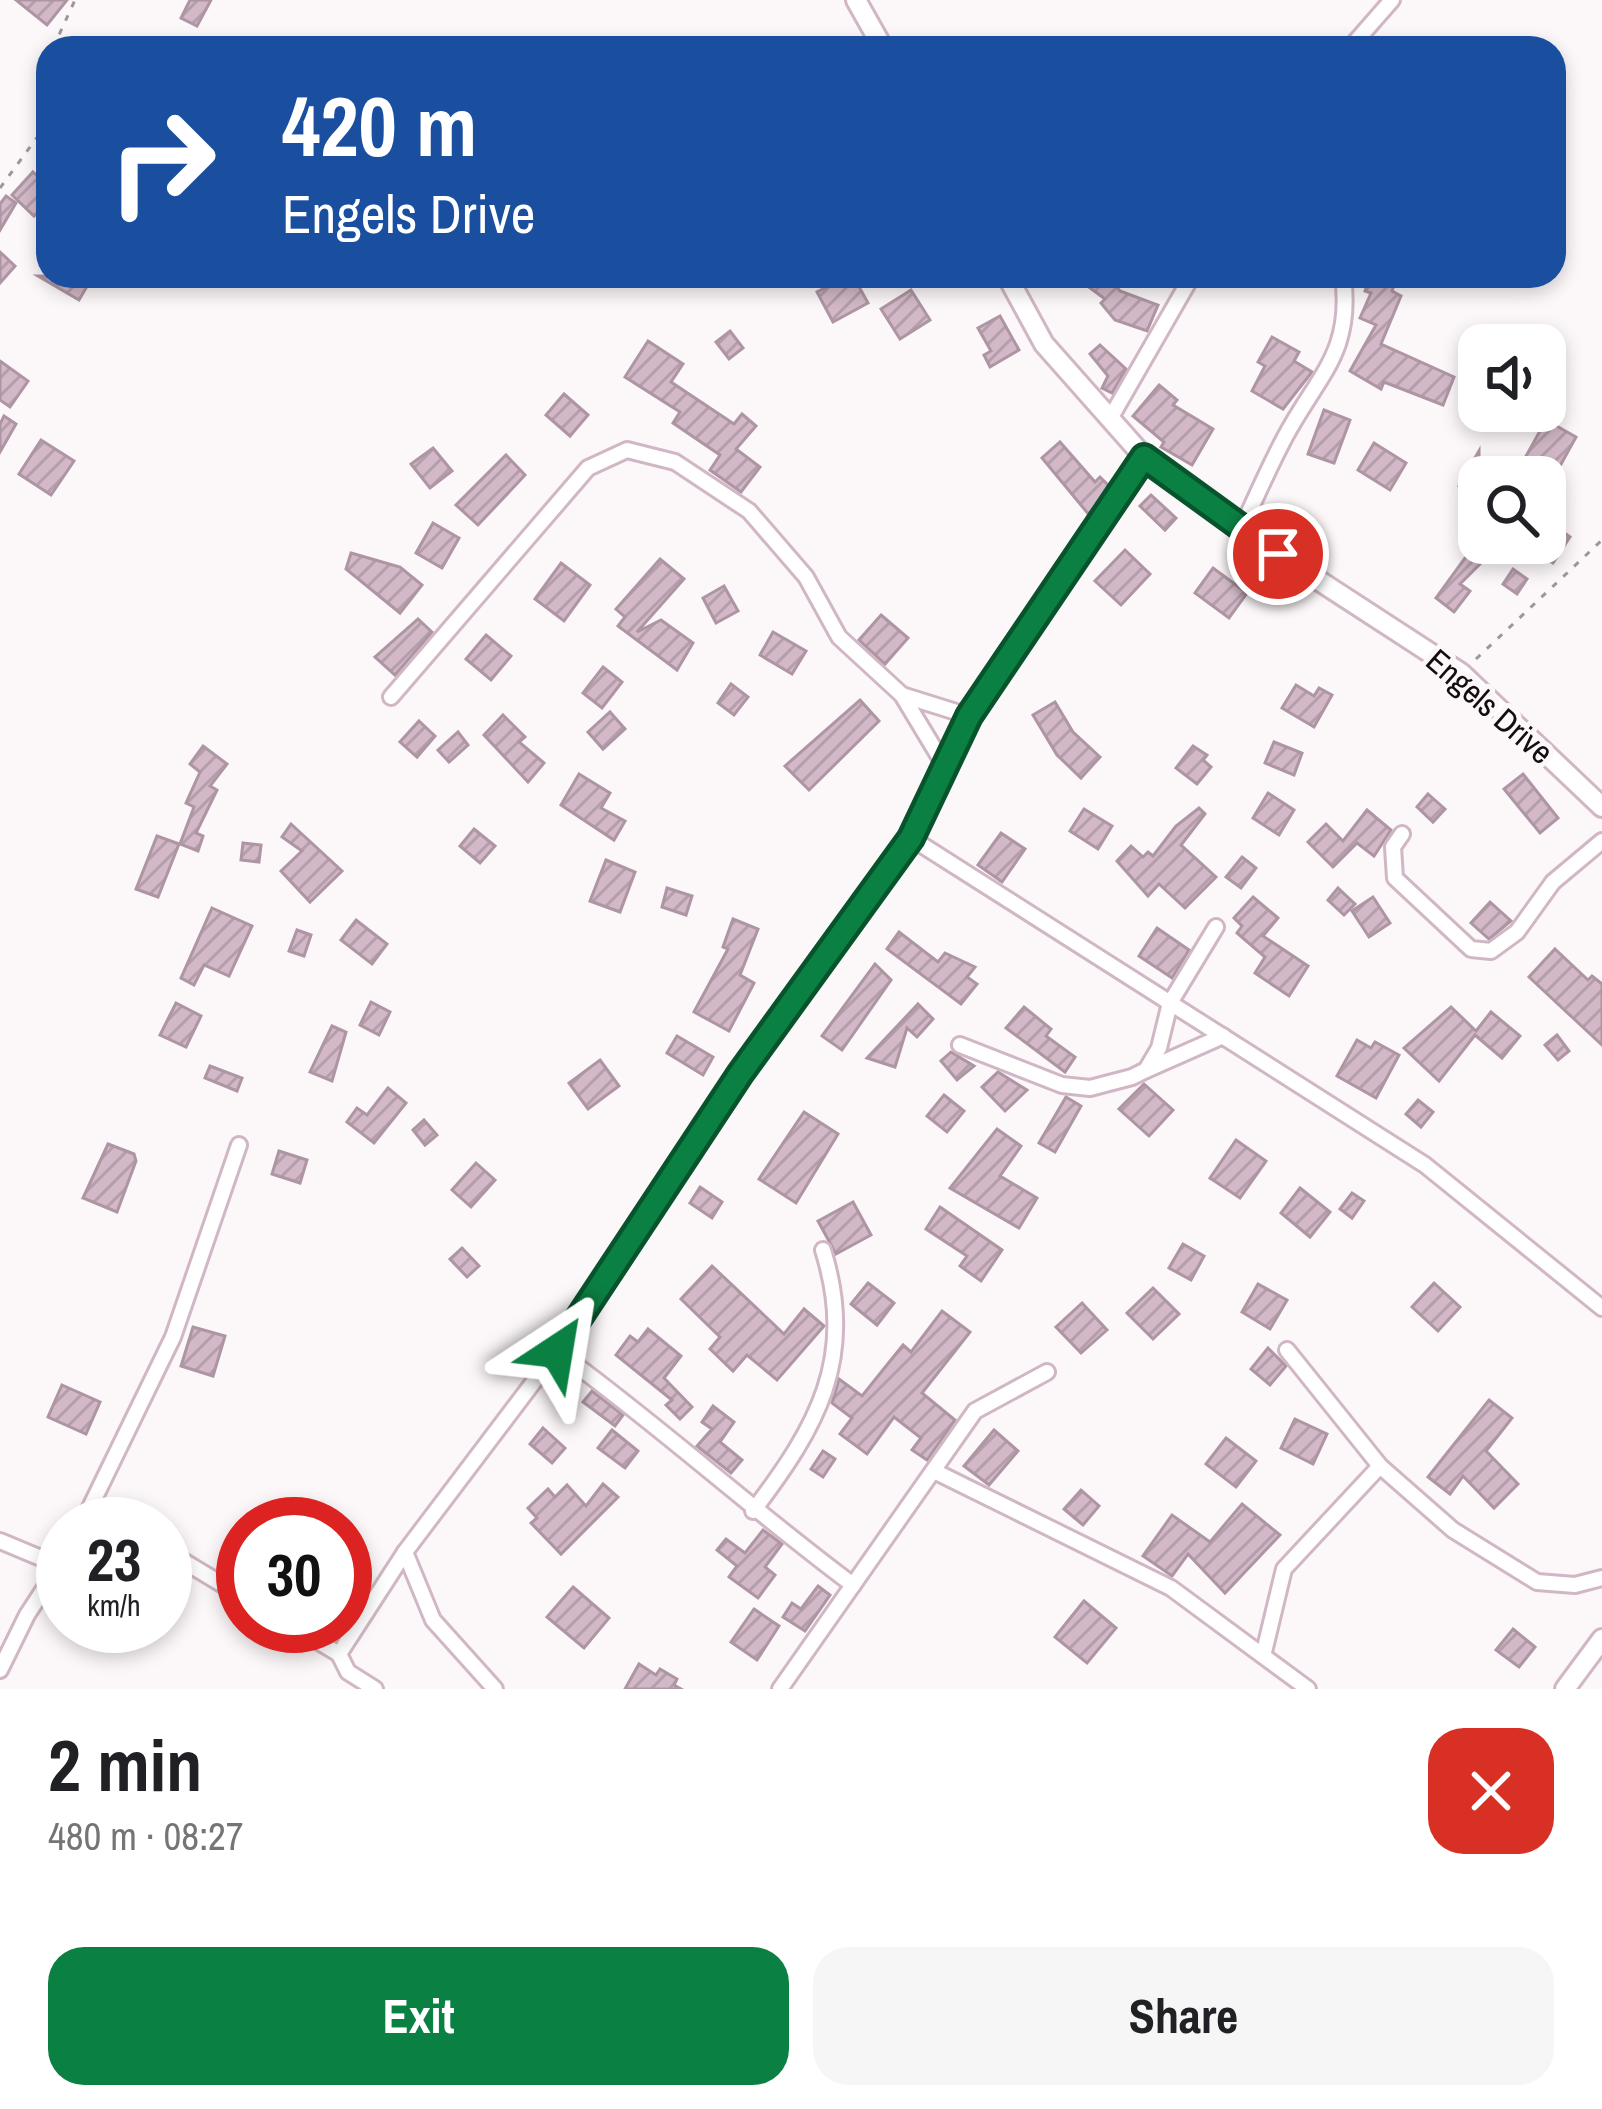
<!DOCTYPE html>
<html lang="en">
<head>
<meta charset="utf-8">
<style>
  :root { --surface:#fff; --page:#f6f6f6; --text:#202124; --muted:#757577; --accent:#0b8043 }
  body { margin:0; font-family:"Archivo Narrow",sans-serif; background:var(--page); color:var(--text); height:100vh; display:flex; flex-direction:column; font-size:45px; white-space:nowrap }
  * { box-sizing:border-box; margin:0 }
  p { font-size:39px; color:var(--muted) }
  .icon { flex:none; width:66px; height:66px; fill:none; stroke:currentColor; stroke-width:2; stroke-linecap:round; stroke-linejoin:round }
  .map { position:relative; height:1689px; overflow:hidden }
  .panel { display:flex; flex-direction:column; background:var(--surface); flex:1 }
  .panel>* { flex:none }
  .top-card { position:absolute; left:36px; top:36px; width:1530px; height:252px; border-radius:36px; box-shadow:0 6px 18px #0003; background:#1a4fa0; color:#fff; overflow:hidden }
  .tools { position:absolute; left:1458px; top:324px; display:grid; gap:24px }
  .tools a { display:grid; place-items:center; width:108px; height:108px; border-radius:24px; background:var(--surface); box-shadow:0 6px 18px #0003; font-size:60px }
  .speed { position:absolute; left:36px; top:1497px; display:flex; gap:24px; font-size:60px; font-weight:700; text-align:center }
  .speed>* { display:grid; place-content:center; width:156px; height:156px; border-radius:50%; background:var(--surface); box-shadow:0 6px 18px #0003; line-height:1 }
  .speed small { font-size:30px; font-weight:400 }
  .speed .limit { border:18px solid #d22; background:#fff; color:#111 }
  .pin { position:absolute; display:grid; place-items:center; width:102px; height:102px; color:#fff; margin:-51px; border:6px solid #fff; border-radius:50%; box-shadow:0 3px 12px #0007 }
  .me { position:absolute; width:132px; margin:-66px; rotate:33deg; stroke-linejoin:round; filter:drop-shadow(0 0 9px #0008) }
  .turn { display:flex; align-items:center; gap:42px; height:252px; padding:0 48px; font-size:54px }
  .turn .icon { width:156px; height:156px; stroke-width:2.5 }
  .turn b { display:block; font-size:84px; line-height:102px }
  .round { display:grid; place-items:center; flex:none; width:126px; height:126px; border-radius:36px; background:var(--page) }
  .overview { display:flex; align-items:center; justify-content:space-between; height:204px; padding:0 48px }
  h1 { font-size:72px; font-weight:800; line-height:90px }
  .action { display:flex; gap:24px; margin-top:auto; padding:24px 48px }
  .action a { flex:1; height:138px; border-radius:36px; background:var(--accent); color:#fff; font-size:48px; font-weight:800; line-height:138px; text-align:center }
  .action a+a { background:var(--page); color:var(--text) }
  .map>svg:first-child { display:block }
</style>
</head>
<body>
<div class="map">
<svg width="1602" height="1689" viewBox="0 0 1602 1689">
  <defs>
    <pattern id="building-hatch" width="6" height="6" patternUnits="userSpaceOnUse" patternTransform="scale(3)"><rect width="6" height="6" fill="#d3b9c7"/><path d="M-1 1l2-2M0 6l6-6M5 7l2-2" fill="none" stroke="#b49eaa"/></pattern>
  </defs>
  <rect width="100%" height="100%" fill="#fcf7f9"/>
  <g fill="url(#building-hatch)" stroke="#ae95a3" stroke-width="3">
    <polygon points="16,0 67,0 47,25"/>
    <polygon points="190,0 211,0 197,26 181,18"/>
    <polygon points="33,172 48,186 48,201 34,216 12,195"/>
    <polygon points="6,196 16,203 0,230 0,204"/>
    <polygon points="0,252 15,266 0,283"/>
    <polygon points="38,276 93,276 79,300"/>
    <polygon points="848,276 853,276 868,303 833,322 817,292"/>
    <polygon points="1074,276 1107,276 1120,291 1158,305 1147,331 1115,320 1101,303 1105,299"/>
    <polygon points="1370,276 1397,276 1392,291 1401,296 1381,344 1454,377 1443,405 1384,382 1381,389 1350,371 1376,325 1360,318 1371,293 1365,291"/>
    <polygon points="911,290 930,320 900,339 881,309"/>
    <polygon points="1000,316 1019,350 990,367 984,355 991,351 978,328"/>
    <polygon points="730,331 743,348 729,359 716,342"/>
    <polygon points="1272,337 1299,352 1294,361 1312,372 1283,409 1252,391 1265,366 1258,362"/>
    <polygon points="648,341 683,364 671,382 734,424 742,414 756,426 736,449 760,467 741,492 710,470 720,455 673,423 680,412 625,377"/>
    <polygon points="1100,345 1126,369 1112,393 1102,388 1108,376 1090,354"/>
    <polygon points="0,361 28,381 10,407 0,400"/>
    <polygon points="1159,385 1177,400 1173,405 1213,429 1192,465 1161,447 1164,442 1133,416"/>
    <polygon points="564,394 588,415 570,436 546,415"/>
    <polygon points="1324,410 1350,420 1334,463 1308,454"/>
    <polygon points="4,416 16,424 0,452 0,424"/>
    <polygon points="1546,420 1576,437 1555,475 1525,458"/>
    <polygon points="41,440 74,461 51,495 19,474"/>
    <polygon points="1060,442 1095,482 1100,477 1110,487 1090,516 1042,458"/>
    <polygon points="1374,443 1406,463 1390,490 1358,470"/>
    <polygon points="433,448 452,471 430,488 411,464"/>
    <polygon points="1479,451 1479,498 1459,486"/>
    <polygon points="506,455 525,475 478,525 456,505"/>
    <polygon points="1151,495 1176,518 1165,530 1140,506"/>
    <polygon points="433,523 459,538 442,568 416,553"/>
    <polygon points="1553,525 1570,537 1553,563 1535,552"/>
    <polygon points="1473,547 1485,559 1460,584 1470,591 1454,612 1436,598"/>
    <polygon points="1125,550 1150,574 1121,605 1095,581"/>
    <polygon points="351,553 400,567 422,585 400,613 346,569"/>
    <polygon points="660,559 684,579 637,632 661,620 693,643 677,670 618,626 625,617 616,609"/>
    <polygon points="561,563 590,585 564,621 535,599"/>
    <polygon points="1213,568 1247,593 1229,618 1195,593"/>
    <polygon points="1513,569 1527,579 1517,594 1503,584"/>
    <polygon points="724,586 738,611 716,623 703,598"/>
    <polygon points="881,615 908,638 885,664 859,640"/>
    <polygon points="418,619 432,632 395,675 375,657"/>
    <polygon points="773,632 806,651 792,674 760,655"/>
    <polygon points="486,635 511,656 491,680 466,659"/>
    <polygon points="603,667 622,682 602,708 583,693"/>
    <polygon points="731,684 748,697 734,715 718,703"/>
    <polygon points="1296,685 1314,696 1319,688 1332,695 1314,727 1282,708"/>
    <polygon points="860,700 879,721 809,790 785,766"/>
    <polygon points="1055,702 1073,732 1100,757 1081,778 1057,755 1033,715"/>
    <polygon points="610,712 625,729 603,749 588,732"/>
    <polygon points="503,715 525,737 519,742 544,763 528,782 484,735"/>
    <polygon points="419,721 435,736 417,757 400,742"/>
    <polygon points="458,732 468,745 449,762 438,750"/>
    <polygon points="1274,742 1302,753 1294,775 1265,763"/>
    <polygon points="203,746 227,764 210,786 217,790 196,833 203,836 198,851 180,844 194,807 186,803 200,772 190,764"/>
    <polygon points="1193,746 1207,755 1203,760 1211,767 1197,784 1176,768"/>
    <polygon points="579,774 610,793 601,808 625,821 614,840 561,805"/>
    <polygon points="1523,774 1558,818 1540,833 1504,789"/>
    <polygon points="1268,793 1294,810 1279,835 1253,818"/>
    <polygon points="1428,794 1445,809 1433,822 1417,807"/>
    <polygon points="1199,808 1205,814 1181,845 1216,877 1185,908 1159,884 1148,896 1117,861 1131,846 1143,857 1148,852 1153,856 1176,826"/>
    <polygon points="1084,809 1112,826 1098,849 1070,831"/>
    <polygon points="1367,810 1391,830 1374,856 1357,843 1333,867 1308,842 1326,824 1343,841"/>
    <polygon points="291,824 342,871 310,902 281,871 302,851 282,837"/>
    <polygon points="474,829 495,846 480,863 460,846"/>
    <polygon points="1001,833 1025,849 1002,882 978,865"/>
    <polygon points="157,836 179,844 158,897 136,889"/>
    <polygon points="243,843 261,845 259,862 241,860"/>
    <polygon points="1242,857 1256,868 1241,888 1226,877"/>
    <polygon points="606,860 635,872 620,912 590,901"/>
    <polygon points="667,888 692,896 686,915 662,907"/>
    <polygon points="1338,888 1355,904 1344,915 1328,900"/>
    <polygon points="1253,897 1278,918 1263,936 1308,966 1289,996 1255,973 1265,957 1237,933 1242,926 1234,918"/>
    <polygon points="1373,897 1390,923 1369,937 1352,911"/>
    <polygon points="1490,902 1511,921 1489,939 1471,923"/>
    <polygon points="212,908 252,926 229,976 204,965 194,985 181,978"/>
    <polygon points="733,919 758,929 740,975 754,983 729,1031 694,1012 728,949 723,947"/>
    <polygon points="356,920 387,944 372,964 341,940"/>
    <polygon points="1157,928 1189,950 1172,978 1139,956"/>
    <polygon points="297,930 311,935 304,956 289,951"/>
    <polygon points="899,932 938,962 945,953 975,967 967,977 977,984 961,1004 887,949"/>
    <polygon points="1555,949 1588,980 1592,976 1602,984 1602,1045 1529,977"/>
    <polygon points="875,964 891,980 842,1050 822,1036"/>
    <polygon points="371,1002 390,1012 379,1035 360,1025"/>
    <polygon points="176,1003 201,1016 186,1047 160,1035"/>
    <polygon points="918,1004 933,1019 917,1037 907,1028 895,1067 867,1058"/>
    <polygon points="1024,1007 1051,1029 1046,1036 1075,1057 1065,1072 1006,1028"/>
    <polygon points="1451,1007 1476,1031 1491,1012 1520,1036 1502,1058 1475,1035 1439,1081 1404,1048"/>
    <polygon points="332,1026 346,1032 332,1081 310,1072"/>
    <polygon points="1557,1035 1569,1051 1558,1060 1545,1045"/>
    <polygon points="677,1036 713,1057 703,1075 667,1053"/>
    <polygon points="1357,1040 1371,1048 1375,1042 1399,1055 1376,1098 1337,1076"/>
    <polygon points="951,1052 974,1066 957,1080 941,1061"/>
    <polygon points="600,1060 619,1086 588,1109 569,1083"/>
    <polygon points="210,1066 242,1078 237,1091 205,1078"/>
    <polygon points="998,1072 1027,1090 1005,1111 982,1087"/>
    <polygon points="1144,1084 1173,1110 1149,1136 1119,1109"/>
    <polygon points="388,1088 406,1103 374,1143 347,1122 357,1108 367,1115"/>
    <polygon points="944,1095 964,1111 947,1132 927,1116"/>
    <polygon points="1066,1097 1081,1106 1055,1152 1039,1143"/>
    <polygon points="1418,1100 1433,1112 1421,1127 1406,1114"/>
    <polygon points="804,1112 838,1134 796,1203 759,1179"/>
    <polygon points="424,1120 437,1135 425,1145 413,1130"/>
    <polygon points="997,1129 1021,1146 1000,1176 1037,1198 1019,1228 950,1188"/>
    <polygon points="1236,1140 1266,1161 1240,1198 1210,1178"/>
    <polygon points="108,1144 134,1154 136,1161 117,1212 83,1198"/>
    <polygon points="279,1151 307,1160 300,1183 272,1174"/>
    <polygon points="476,1163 495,1180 471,1207 452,1190"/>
    <polygon points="700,1187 722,1202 712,1218 690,1203"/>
    <polygon points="1300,1188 1330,1212 1310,1237 1281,1213"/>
    <polygon points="1352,1193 1364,1201 1352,1218 1340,1209"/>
    <polygon points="853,1202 871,1235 836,1254 818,1221"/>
    <polygon points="940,1207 1002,1250 981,1281 960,1266 967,1256 926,1229"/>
    <polygon points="1183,1244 1204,1256 1191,1280 1169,1268"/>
    <polygon points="462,1248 479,1266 467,1277 450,1259"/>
    <polygon points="712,1266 784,1334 804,1309 824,1326 777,1380 747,1355 733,1371 710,1349 720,1337 681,1299"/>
    <polygon points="868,1283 894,1303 877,1325 851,1304"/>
    <polygon points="1434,1283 1460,1307 1438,1331 1412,1307"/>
    <polygon points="1258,1284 1287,1300 1270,1329 1242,1312"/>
    <polygon points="1153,1288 1179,1314 1153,1339 1127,1313"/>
    <polygon points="1082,1303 1107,1330 1081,1353 1056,1327"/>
    <polygon points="942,1311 970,1332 922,1393 955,1420 927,1460 912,1450 921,1438 894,1417 867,1454 840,1434 852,1418 832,1403 839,1379 862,1396 903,1345 911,1352"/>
    <polygon points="193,1327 225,1336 213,1376 181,1366"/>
    <polygon points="648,1329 681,1356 664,1378 692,1407 680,1419 666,1405 672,1400 616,1355 630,1336 638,1342"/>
    <polygon points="1268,1348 1286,1366 1270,1385 1251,1369"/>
    <polygon points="62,1385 100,1402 86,1434 48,1417"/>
    <polygon points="592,1391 623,1415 615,1426 583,1402"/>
    <polygon points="1489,1400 1512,1418 1486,1451 1518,1484 1494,1508 1463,1476 1450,1494 1428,1477"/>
    <polygon points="713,1406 734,1422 720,1442 742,1460 731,1473 697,1446 712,1429 702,1422"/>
    <polygon points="1295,1419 1327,1434 1313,1464 1281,1448"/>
    <polygon points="543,1428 565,1448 552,1463 530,1444"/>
    <polygon points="612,1430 638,1451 625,1468 598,1448"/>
    <polygon points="994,1430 1018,1451 989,1485 964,1466"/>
    <polygon points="1226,1438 1256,1461 1236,1487 1206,1464"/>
    <polygon points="823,1451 835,1459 823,1477 811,1469"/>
    <polygon points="603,1484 618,1497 561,1554 531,1523 537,1518 528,1508 548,1489 555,1497 567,1485 586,1506"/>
    <polygon points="1081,1490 1099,1506 1083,1525 1064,1509"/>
    <polygon points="1242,1504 1280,1535 1225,1593 1188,1554 1172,1576 1143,1556 1172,1515 1210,1542"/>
    <polygon points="763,1530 782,1544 765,1567 775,1575 758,1598 729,1577 737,1566 717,1550 726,1539 745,1553"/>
    <polygon points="818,1586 830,1595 805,1631 783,1617 792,1603 801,1609"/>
    <polygon points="573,1587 609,1618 584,1648 547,1617"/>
    <polygon points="1084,1601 1116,1628 1087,1663 1055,1637"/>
    <polygon points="754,1609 779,1626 757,1660 731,1642"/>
    <polygon points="1513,1629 1535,1647 1519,1667 1496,1650"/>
    <polygon points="639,1664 656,1675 660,1669 677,1679 674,1685 681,1689 625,1689"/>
  </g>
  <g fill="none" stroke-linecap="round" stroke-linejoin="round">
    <g stroke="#d1b7c5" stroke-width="20">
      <g id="minor">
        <polyline points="1350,48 1392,0"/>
        <polyline points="1111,417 1192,276"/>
        <path d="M1241,530c14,-31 28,-63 44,-93 33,-62 68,-84 58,-161"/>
        <polyline points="902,695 969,716"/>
        <polyline points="391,697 588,468 627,450 675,462 749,511 806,577 839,637 902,695 943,763"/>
        <polyline points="1402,834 1393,847 1395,878 1471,949 1491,951 1517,932 1553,882 1602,841"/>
        <polyline points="911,838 1425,1165 1602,1308"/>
        <polyline points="960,1045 1062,1085 1090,1088 1132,1077 1146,1070 1159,1048 1170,1003 1216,927"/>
        <polyline points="1146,1070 1223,1036"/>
        <polyline points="1287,1350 1380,1466 1453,1530 1537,1582 1575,1585 1602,1578"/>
        <path d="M557,1351c102,74 195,159 296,234"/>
        <polyline points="934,1471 1171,1588 1308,1689"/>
        <polyline points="92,1506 121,1524"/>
        <path d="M753,1511c64,-84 104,-153 70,-261"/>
        <polyline points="82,1524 173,1337 239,1145"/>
        <polyline points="0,1541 60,1566"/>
        <polyline points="165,1550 243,1597"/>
        <polyline points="405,1552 433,1620 495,1689"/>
        <polyline points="292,1626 339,1654"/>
        <polyline points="1264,1652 1284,1569 1380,1466"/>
        <polyline points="0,1670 27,1615 63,1560"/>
        <polyline points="375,1689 348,1672 339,1654 405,1552 557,1351 678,1164 911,838 969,716 1144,457"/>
        <polyline points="780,1689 975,1411 1047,1372"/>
      </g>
    </g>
    <g stroke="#d1b7c5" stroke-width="24">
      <g id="tertiary">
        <polyline points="856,0 883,48"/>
        <polyline points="1007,276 1044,344 1144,457 1241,530 1461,673 1602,807"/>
        <polyline points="1565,1689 1602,1639"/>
      </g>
    </g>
    <g stroke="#9d979a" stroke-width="3" stroke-dasharray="6 9" stroke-linecap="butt">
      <polyline points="53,48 75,0"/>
      <polyline points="48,58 48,80"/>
      <polyline points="0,188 44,128 48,111"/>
      <polyline points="1476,659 1602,540"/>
    </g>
    <use href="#minor" stroke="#fff" stroke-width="14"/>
    <use href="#tertiary" stroke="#fff" stroke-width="18"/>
  </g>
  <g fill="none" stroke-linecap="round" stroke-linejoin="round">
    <g stroke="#07532c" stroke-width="30">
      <polyline id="route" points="557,1351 740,1074 911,838 969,716 1144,457 1278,554"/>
    </g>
    <use href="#route" stroke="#0b8043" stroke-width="21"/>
  </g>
  <g text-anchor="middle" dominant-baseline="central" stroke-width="10" stroke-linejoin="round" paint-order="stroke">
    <g font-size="33" fill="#140c11" stroke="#fcf7f9">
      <text transform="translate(1490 706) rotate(41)">Engels Drive</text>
    </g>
  </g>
</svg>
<div class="tools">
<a><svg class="icon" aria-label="sound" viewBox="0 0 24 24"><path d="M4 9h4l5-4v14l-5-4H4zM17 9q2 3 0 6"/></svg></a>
<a><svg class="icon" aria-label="search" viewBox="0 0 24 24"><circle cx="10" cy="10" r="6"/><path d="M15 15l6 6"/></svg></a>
</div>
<div class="speed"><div>23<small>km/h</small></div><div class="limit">30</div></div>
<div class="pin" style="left:1278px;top:554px;background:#d93025"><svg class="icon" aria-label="arrive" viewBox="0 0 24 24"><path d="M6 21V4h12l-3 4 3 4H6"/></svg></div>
<svg class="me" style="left:557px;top:1351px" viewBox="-20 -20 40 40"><path d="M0-17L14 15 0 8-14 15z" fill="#0b8043" stroke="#fff" stroke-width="4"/></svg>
<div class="top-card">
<div class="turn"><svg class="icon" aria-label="right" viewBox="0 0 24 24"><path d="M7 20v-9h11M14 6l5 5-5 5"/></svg><div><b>420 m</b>Engels Drive</div></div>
</div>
</div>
<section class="panel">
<div class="overview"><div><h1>2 min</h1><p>480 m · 08:27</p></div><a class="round" style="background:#d93025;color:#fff"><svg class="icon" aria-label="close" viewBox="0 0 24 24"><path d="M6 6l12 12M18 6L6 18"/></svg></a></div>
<div class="action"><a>Exit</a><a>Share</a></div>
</section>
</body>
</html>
